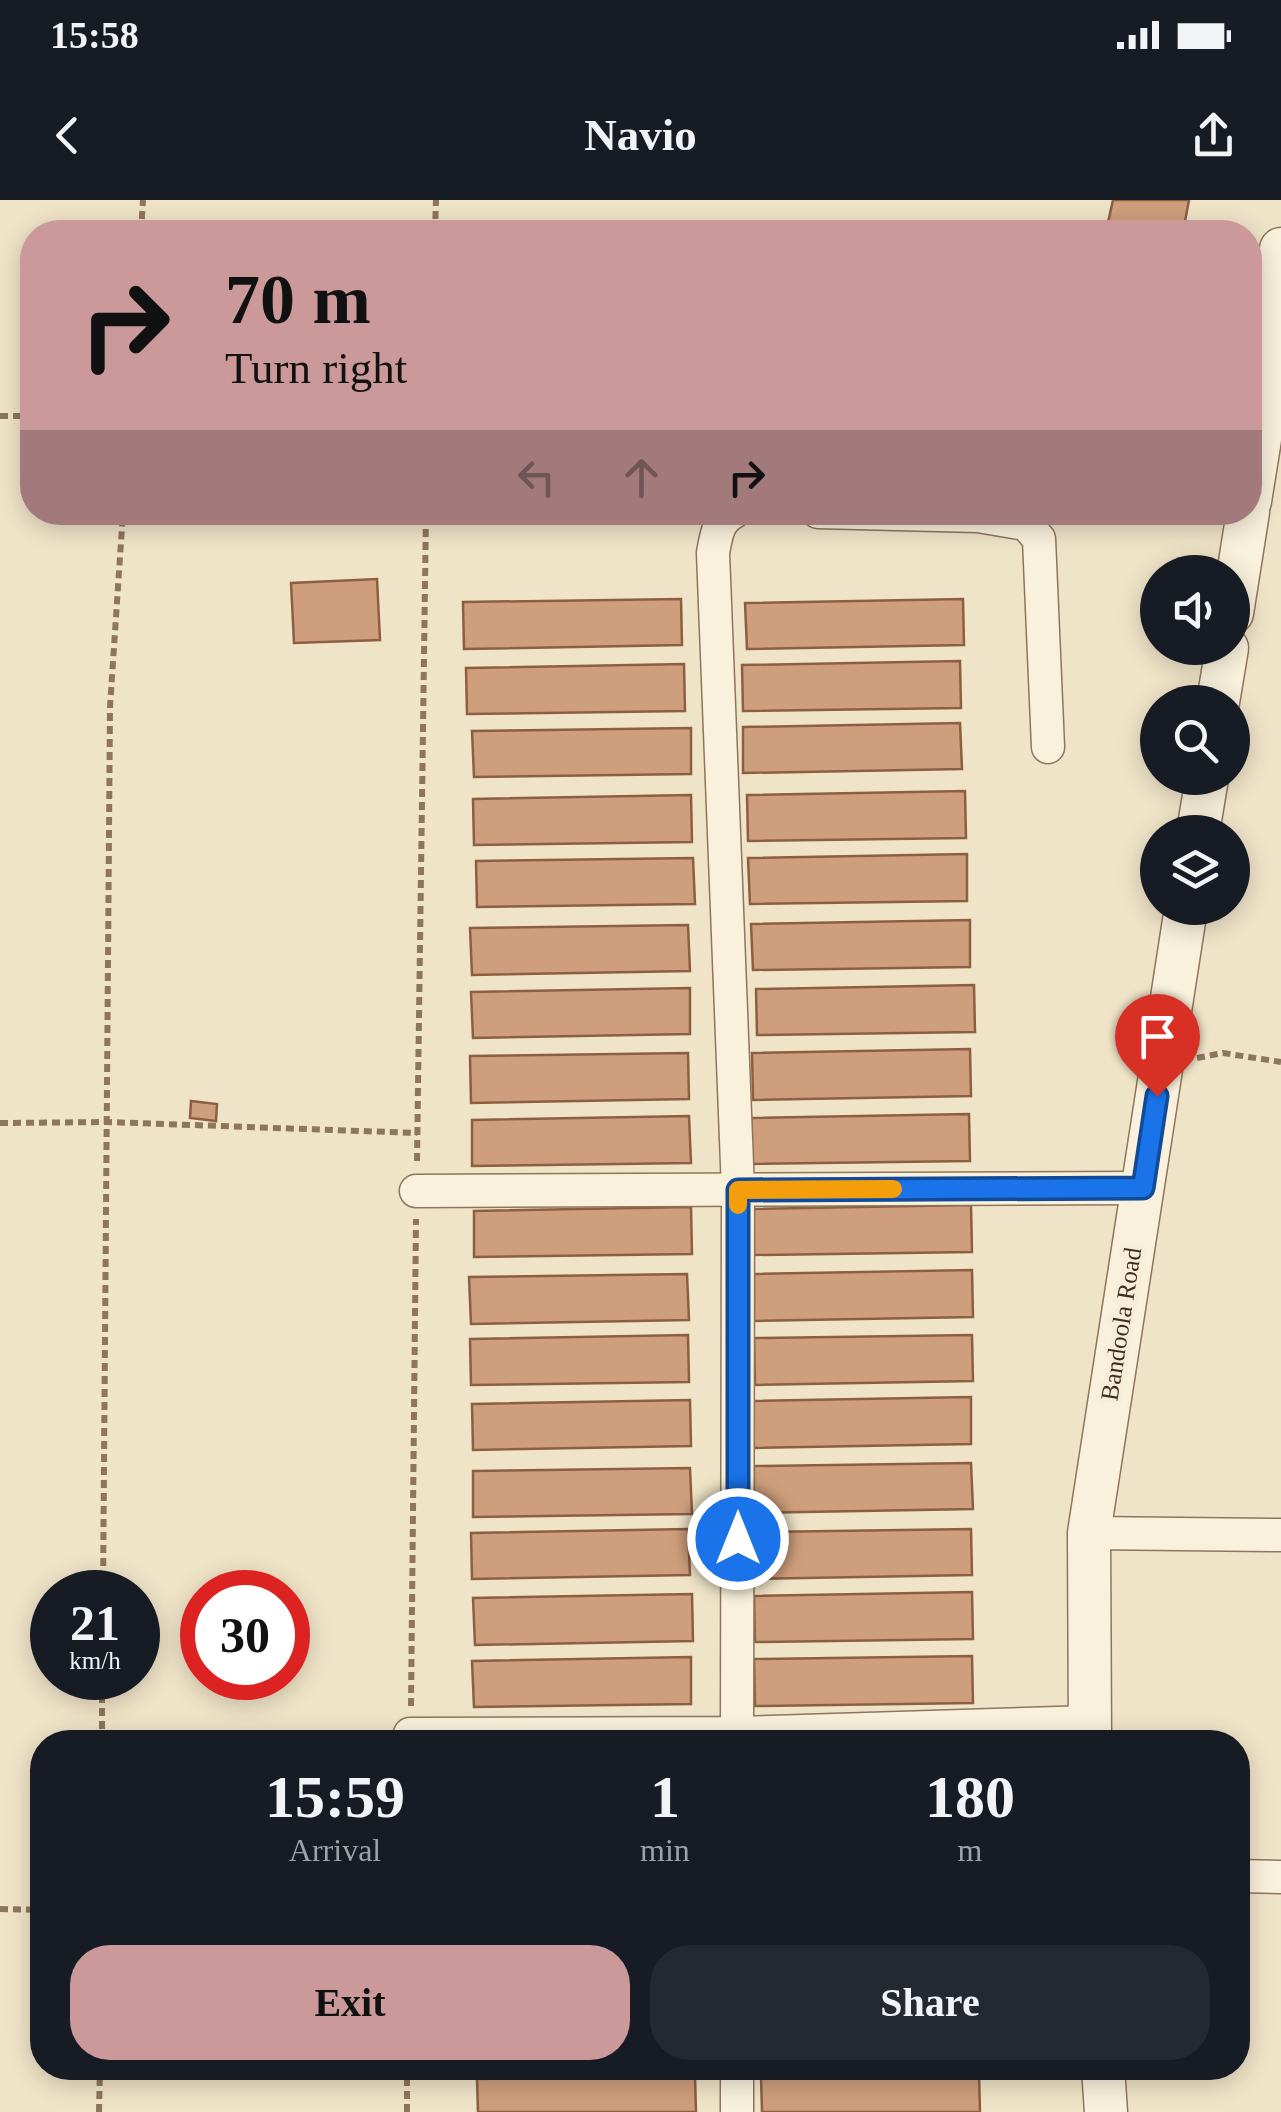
<!DOCTYPE html>
<html lang="en">
<head>
<meta charset="utf-8">
<style>
  :root { --surface:#171b24; --page:#242831; --text:#f1f3f6; --muted:#9ea1a6; --accent:#cc999b }
  body { margin:0; font-family:Georgia,serif; background:var(--page); color:var(--text); height:100vh; display:flex; flex-direction:column; font-size:38px; white-space:nowrap }
  * { box-sizing:border-box; margin:0 }
  p { font-size:32px; color:var(--muted) }
  .icon { flex:none; width:55px; height:55px; fill:none; stroke:currentColor; stroke-width:2; stroke-linecap:round; stroke-linejoin:round }
  .map { position:relative; flex:1; overflow:hidden }
  .sheet { position:absolute; left:30px; top:1530px; width:1220px; height:350px; display:flex; flex-direction:column; background:var(--surface); border-radius:40px; box-shadow:0 5px 25px #0003 }
  .sheet>* { flex:none }
  .banner { position:absolute; left:20px; top:20px; width:1242px; height:305px; border-radius:40px; box-shadow:0 5px 25px #0003; background:#cc999b; color:#111; overflow:hidden }
  .tools { position:absolute; left:1140px; top:355px; display:grid; gap:20px }
  .tools a { display:grid; place-items:center; width:110px; height:110px; border-radius:50%; background:var(--surface); box-shadow:0 5px 25px #0003; font-size:50px }
  .speed { position:absolute; left:30px; top:1370px; display:flex; gap:20px; font-size:50px; font-weight:700; text-align:center }
  .speed>* { display:grid; place-content:center; width:130px; height:130px; border-radius:50%; background:var(--surface); box-shadow:0 5px 25px #0003; line-height:1 }
  .speed small { font-size:25px; font-weight:400 }
  .speed .limit { border:15px solid #d22; background:#fff; color:#111 }
  .pin { position:absolute; display:grid; place-items:center; width:85px; height:85px; color:#fff; margin:-102px -42px; border-radius:50% 50% 50% 0; rotate:-45deg; box-shadow:0 0 10px #0007 }
  .pin .icon { rotate:45deg }
  .me { position:absolute; width:110px; margin:-55px; rotate:0deg; stroke-linejoin:round; filter:drop-shadow(0 0 8px #0008) }
  .turn { display:flex; align-items:center; gap:35px; height:210px; padding:0 40px; font-size:45px }
  .turn .icon { width:130px; height:130px; stroke-width:2.5 }
  .turn b { display:block; font-size:70px; line-height:85px }
  .lanes { display:flex; align-items:center; height:95px; padding:0 40px; background:#0003; justify-content:center; gap:50px; direction:ltr }
  .lanes .off { opacity:.35 }
  .eta { display:flex; justify-content:space-evenly; align-items:center; height:170px; text-align:center }
  .eta b { font-size:60px; font-weight:700; line-height:70px }
  .action { display:flex; gap:20px; margin-top:auto; padding:20px 40px }
  .action a { flex:1; height:115px; border-radius:40px; background:var(--accent); color:#111; font-size:40px; font-weight:700; line-height:115px; text-align:center }
  .action a+a { background:var(--page); color:var(--text) }
  .status { display:flex; justify-content:space-between; align-items:center; height:70px; padding:0 50px; background:var(--surface); direction:ltr }
  .status svg { height:28px; fill:currentColor }
  header { display:flex; justify-content:space-between; align-items:center; height:130px; padding:0 40px; background:var(--surface); font-size:45px; font-weight:700 }
  .map>svg:first-child { display:block }
</style>
</head>
<body>
<div class="status"><b>15:58</b><svg viewBox="0 0 49 12"><path d="M0 12V9h3v3zM5 12V6h3v6zM10 12V3h3v9zM15 12V0h3v12zM26 1h20v11H26zM47 4h2v5h-2z"/></svg></div>
<header><svg class="icon" aria-label="back" viewBox="0 0 24 24"><path d="M15 5l-7 7 7 7"/></svg>Navio<svg class="icon" aria-label="share" viewBox="0 0 24 24"><path d="M12 15V3M7 8l5-5 5 5M5 13v7h14v-7"/></svg></header>
<div class="map">
<svg width="1281" height="1912" viewBox="0 0 1281 1912">
  <rect width="100%" height="100%" fill="#f0e4c8"/>
  <g fill="#cf9f7d" stroke="#8d5f41" stroke-width="2.5">
    <polygon points="1113,0 1189,0 1183,32 1136,32 1107,27"/>
    <polygon points="377,379 380,440 294,443 291,383"/>
    <polygon points="681,399 682,445 464,449 463,402"/>
    <polygon points="963,399 964,445 747,449 745,403"/>
    <polygon points="960,461 961,508 743,511 742,465"/>
    <polygon points="684,464 685,511 467,514 466,468"/>
    <polygon points="960,523 962,569 743,573 743,527"/>
    <polygon points="691,528 691,574 474,577 472,531"/>
    <polygon points="965,591 966,638 748,641 747,595"/>
    <polygon points="691,595 692,642 474,645 473,599"/>
    <polygon points="967,654 967,701 750,704 748,658"/>
    <polygon points="693,658 695,704 477,707 476,661"/>
    <polygon points="970,720 970,767 753,770 751,724"/>
    <polygon points="688,725 690,771 472,775 470,728"/>
    <polygon points="974,785 975,832 757,835 756,789"/>
    <polygon points="690,788 690,834 473,838 471,792"/>
    <polygon points="970,849 971,896 753,900 752,853"/>
    <polygon points="688,853 689,899 471,903 470,856"/>
    <polygon points="191,901 217,904 216,921 190,918"/>
    <polygon points="969,914 970,961 752,964 751,918"/>
    <polygon points="689,916 691,963 472,966 472,920"/>
    <polygon points="971,1005 972,1052 754,1055 753,1009"/>
    <polygon points="691,1007 692,1054 474,1057 474,1011"/>
    <polygon points="972,1070 973,1117 754,1121 754,1074"/>
    <polygon points="687,1074 689,1120 471,1124 469,1077"/>
    <polygon points="688,1135 689,1182 471,1185 470,1139"/>
    <polygon points="972,1135 973,1181 755,1185 754,1138"/>
    <polygon points="971,1197 971,1244 754,1248 752,1201"/>
    <polygon points="690,1200 691,1246 473,1250 472,1204"/>
    <polygon points="971,1263 973,1309 754,1313 754,1266"/>
    <polygon points="690,1268 692,1314 473,1317 473,1271"/>
    <polygon points="688,1329 690,1375 472,1379 471,1333"/>
    <polygon points="971,1329 972,1375 754,1379 753,1332"/>
    <polygon points="972,1392 973,1439 755,1442 754,1396"/>
    <polygon points="692,1394 693,1441 475,1445 473,1398"/>
    <polygon points="972,1456 973,1503 755,1506 754,1459"/>
    <polygon points="691,1457 691,1504 474,1507 472,1461"/>
    <polygon points="979,1873 980,1912 762,1912 761,1876"/>
    <polygon points="695,1876 696,1912 478,1912 477,1879"/>
  </g>
  <g fill="none" stroke-linecap="round" stroke-linejoin="round">
    <g stroke="#8d765c" stroke-width="35">
      <g id="minor">
        <path d="M734,312c-16,8 -18,24 -21,41l25,637 -1,552"/>
        <polyline points="818,312 978,316 1026,324 1039,339 1048,547"/>
        <polyline points="416,991 1143,988"/>
        <polyline points="1089,1333 1281,1335"/>
        <polyline points="410,1534 737,1533 1090,1522"/>
        <polyline points="1238,1676 1281,1677"/>
        <polyline points="737,1912 737,1868"/>
      </g>
    </g>
    <g stroke="#8d765c" stroke-width="45">
      <g id="tertiary">
        <polyline points="1250,301 1260,239 1281,49"/>
        <polyline points="1232,413 1248,312"/>
        <polyline points="1218,502 1227,448"/>
        <polyline points="1198,632 1207,578"/>
        <polyline points="1090,1542 1089,1333 1186,708"/>
        <polyline points="1103,1868 1106,1912"/>
      </g>
    </g>
    <g stroke="#8d765c" stroke-width="6" stroke-dasharray="8 5" stroke-linecap="butt">
      <polyline points="141,32 143,0"/>
      <polyline points="435,32 436,0"/>
      <polyline points="0,216 32,216"/>
      <polyline points="1197,858 1223,853 1281,862"/>
      <polyline points="0,923 107,922 417,933"/>
      <polyline points="417,961 426,312"/>
      <polyline points="103,1392 110,507 123,312"/>
      <polyline points="411,1506 416,1019"/>
      <polyline points="102,1542 102,1478"/>
      <polyline points="0,1709 42,1710"/>
      <polyline points="99,1912 100,1868"/>
      <polyline points="407,1912 407,1868"/>
    </g>
    <use href="#minor" stroke="#faf1dc" stroke-width="32"/>
    <use href="#tertiary" stroke="#faf1dc" stroke-width="42"/>
  </g>
  <g fill="none" stroke-linecap="round" stroke-linejoin="round">
    <g stroke="#114b97" stroke-width="25">
      <polyline id="route" points="738,1339 738,990 1143,988 1157,896"/>
    </g>
    <use href="#route" stroke="#1a73e8" stroke-width="18"/>
    <polyline stroke="#f59e0b" stroke-width="18" points="738,1005 738,990 893,989"/>
  </g>
  <g text-anchor="middle" dominant-baseline="central" stroke-width="10" stroke-linejoin="round" paint-order="stroke">
    <g font-size="25" fill="#3d2e20" stroke="#f7eed8">
      <text transform="translate(1121 1124) rotate(-81)">Bandoola Road</text>
    </g>
  </g>
</svg>
<div class="tools">
<a><svg class="icon" aria-label="sound" viewBox="0 0 24 24"><path d="M4 9h4l5-4v14l-5-4H4zM17 9q2 3 0 6"/></svg></a>
<a><svg class="icon" aria-label="search" viewBox="0 0 24 24"><circle cx="10" cy="10" r="6"/><path d="M15 15l6 6"/></svg></a>
<a><svg class="icon" aria-label="layers" viewBox="0 0 24 24"><path d="M12 4l9 5-9 5-9-5zM3 14l9 5 9-5"/></svg></a>
</div>
<div class="speed"><div>21<small>km/h</small></div><div class="limit">30</div></div>
<div class="pin" style="left:1157px;top:896px;background:#d93025"><svg class="icon" aria-label="arrive" viewBox="0 0 24 24"><path d="M6 21V4h12l-3 4 3 4H6"/></svg></div>
<svg class="me" style="left:738px;top:1339px" viewBox="-20 -20 40 40"><circle r="17" fill="#1a73e8" stroke="#fff" stroke-width="3"/><path d="M0-11L8 9 0 5-8 9z" fill="#fff"/></svg>
<div class="banner">
<div class="turn"><svg class="icon" aria-label="right" viewBox="0 0 24 24"><path d="M7 20v-9h11M14 6l5 5-5 5"/></svg><div><b>70 m</b>Turn right</div></div>
<div class="lanes"><svg class="icon off" aria-label="left" viewBox="0 0 24 24"><path d="M17 20v-9H6M10 6l-5 5 5 5"/></svg><svg class="icon off" aria-label="ahead" viewBox="0 0 24 24"><path d="M12 20V5M6 11l6-6 6 6"/></svg><svg class="icon" aria-label="right" viewBox="0 0 24 24"><path d="M7 20v-9h11M14 6l5 5-5 5"/></svg></div>
</div>
<section class="sheet">
<div class="eta">
<div><b>15:59</b><p>Arrival</p></div>
<div><b>1</b><p>min</p></div>
<div><b>180</b><p>m</p></div>
</div>
<div class="action"><a>Exit</a><a>Share</a></div>
</section>
</div>
</body>
</html>
